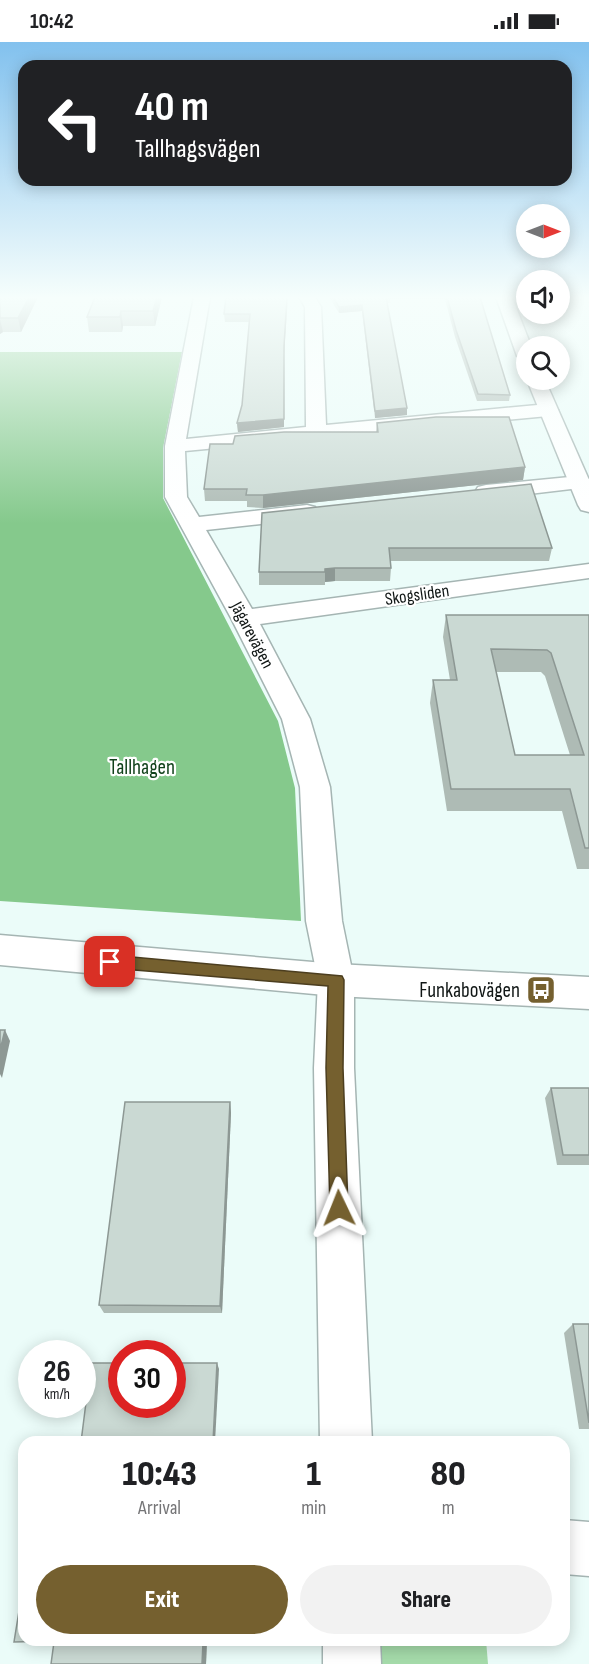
<!DOCTYPE html>
<html lang="en">
<head>
<meta charset="utf-8">
<style>
  :root { --surface:#fff; --page:#f2f2f2; --text:#202124; --muted:#757577; --accent:#75602f }
  body { margin:0; font-family:"Sofia Sans Condensed",sans-serif; background:var(--page); color:var(--text); height:100vh; display:flex; flex-direction:column; font-size:22px; white-space:nowrap }
  * { box-sizing:border-box; margin:0 }
  p { font-size:20px; color:var(--muted) }
  .icon { flex:none; width:33px; height:33px; fill:none; stroke:currentColor; stroke-width:2; stroke-linecap:round; stroke-linejoin:round }
  .map { position:relative; flex:1; overflow:hidden }
  .panel { position:absolute; left:18px; top:1394px; width:552px; height:210px; display:flex; flex-direction:column; background:var(--surface); border-radius:18px; box-shadow:0 3px 15px #0003 }
  .panel>* { flex:none }
  .top-card { position:absolute; left:18px; top:18px; width:554px; height:126px; border-radius:18px; box-shadow:0 3px 15px #0003; background:#202124; color:#fff; overflow:hidden }
  .needle { width:39px; rotate:90deg }
  .buttons { position:absolute; left:516px; top:162px; display:grid; gap:12px }
  .buttons a { display:grid; place-items:center; width:54px; height:54px; border-radius:50%; background:var(--surface); box-shadow:0 3px 15px #0003; font-size:30px }
  .speed { position:absolute; left:18px; top:1298px; display:flex; gap:12px; font-size:30px; font-weight:700; text-align:center }
  .speed>* { display:grid; place-content:center; width:78px; height:78px; border-radius:50%; background:var(--surface); box-shadow:0 3px 15px #0003; line-height:1 }
  .speed small { font-size:15px; font-weight:400 }
  .speed .limit { border:9px solid #d22; background:#fff; color:#111 }
  .pin { position:absolute; display:grid; place-items:center; width:51px; height:51px; color:#fff; margin:-26px; border-radius:12px; box-shadow:0 3px 9px #0006 }
  .me { position:absolute; width:66px; margin:-33px; rotate:358deg; stroke-linejoin:round; filter:drop-shadow(0 0 4px #0008) }
  .turn { display:flex; align-items:center; gap:21px; height:126px; padding:0 18px; font-size:27px }
  .turn .icon { width:78px; height:78px; stroke-width:2.5 }
  .turn b { display:block; font-size:42px; line-height:51px }
  .eta { display:flex; justify-content:space-evenly; align-items:center; height:102px; text-align:center }
  .eta b { font-size:36px; font-weight:800; line-height:42px }
  .cta { display:flex; gap:12px; margin-top:auto; padding:12px 18px }
  .cta a { flex:1; height:69px; border-radius:36px; background:var(--accent); color:#fff; font-size:24px; font-weight:800; line-height:69px; text-align:center }
  .cta a+a { background:var(--page); color:var(--text) }
  .status { display:flex; justify-content:space-between; align-items:center; height:42px; padding:0 30px; background:var(--surface); direction:ltr }
  .status svg { height:16px; fill:currentColor }
  .map>svg:first-child { display:block }
</style>
</head>
<body>
<div class="status"><b>10:42</b><svg viewBox="0 0 49 12"><path d="M0 12V9h3v3zM5 12V6h3v6zM10 12V3h3v9zM15 12V0h3v12zM26 1h20v11H26zM47 4h2v5h-2z"/></svg></div>
<div class="map">
<svg width="589" height="1622" viewBox="0 0 589 1622">
  <rect width="100%" height="100%" fill="#ebfcf9"/>
  <polygon fill="#a5dbaa" points="352,1598 486,1598 488,1622 352,1622"/>
  <polygon fill="#85c98c" points="0,310 182,310 163,406 163,456 278,679 295,746 301,879 0,859"/>
  <g fill="none" stroke-linecap="round" stroke-linejoin="round">
    <g stroke="#a5b5b3" stroke-width="3">
      <g id="street">
        <polygon points="194,255 210,255 186,397 306,385 305,265 299,255 315,255 321,265 326,383 548,362 558,368 548,374 185,409 187,455 199,475 307,463 315,465 318,470 315,475 307,477 206,488 252,567 589,522 589,536 260,582 310,677 330,745 342,879 354,938 354,1026 372,1400 320,1400 314,1026 318,938 306,879 300,745 282,677 231,576 165,455 165,404"/>
        <polygon points="580,434 589,437 588,445 486,457 478,455 475,450 478,445 486,443"/>
        <polygon points="564,1478 589,1480 589,1534 564,1532"/>
        <polygon points="323,1598 380,1598 381,1622 323,1622"/>
      </g>
    </g>
    <g stroke="#a5b5b3" stroke-width="3">
      <g id="secondary">
        <polygon points="496,255 512,255 531,304 526,304 526,319 517,314"/>
        <polygon points="527,338 545,338 589,438 589,470 581,468 578,463"/>
        <polygon points="0,893 336,922 589,935 589,967 336,954 0,923"/>
      </g>
    </g>
    <use href="#street" fill="#fff" fill-rule="evenodd"/>
    <use href="#secondary" fill="#fff" fill-rule="evenodd"/>
  </g>
  <g fill="#aebbb5" fill-rule="evenodd">
    <polygon points="0,255 38,255 21,290 3,290 0,292"/>
    <polygon points="162,255 155,284 123,284 122,290 89,290 87,275"/>
    <polygon points="226,255 288,255 284,312 284,385 238,390 237,381 242,363 249,280 225,280 224,272"/>
    <polygon points="329,255 480,255 510,353 509,359 477,359 455,295 445,257 390,257 390,261 387,261 407,373 375,376 362,269 339,271"/>
    <polygon points="377,381 525,425 523,438 263,466 247,465 247,459 205,459 204,447 233,402 376,390"/>
    <polygon points="262,471 552,506 549,519 390,519 391,526 390,539 335,539 325,540 325,543 259,543 259,530"/>
    <path d="M446,573h143v254h-12l-15,-58h-115l-17,-108 3,-23h17l-7,-43zM496,630h45l4,4 25,79h-55z"/>
    <polygon points="551,1046 589,1046 589,1123 557,1123 545,1056"/>
    <polygon points="230,1060 231,1071 222,1271 104,1271 99,1263"/>
    <polygon points="573,1282 589,1282 589,1387 579,1387 564,1291"/>
    <polygon points="64,1598 207,1598 206,1622 54,1600"/>
  </g>
  <g fill="#8d9894">
    <polygon points="29,255 38,255 21,290 18,276"/>
    <polygon points="157,255 162,255 155,284 153,269"/>
    <polygon points="287,255 284,312 284,385 238,390 237,381"/>
    <polygon points="362,263 362,269 339,271 339,265"/>
    <polygon points="121,269 123,284 122,290 120,275"/>
    <polygon points="0,277 3,290 0,292"/>
    <polygon points="407,366 407,373 375,376 375,369"/>
    <polygon points="525,425 523,438 263,466 263,453"/>
    <polygon points="335,526 335,539 325,540 325,527"/>
    <polygon points="5,988 10,999 2,1036 0,1032 0,1008"/>
    <polygon points="230,1060 231,1071 222,1271 220,1264"/>
    <polygon points="217,1321 219,1327 215,1400 213,1400"/>
    <polygon points="207,1598 206,1622 202,1622 203,1600"/>
  </g>
  <g fill="#cad9d3" stroke="#8d9894" stroke-width="1.5" fill-rule="evenodd">
    <polygon points="0,255 29,255 18,276 0,276"/>
    <polygon points="95,255 157,255 153,269 121,269 120,275 87,275"/>
    <polygon points="226,255 287,255 284,304 284,377 237,381 242,363 250,272 224,272"/>
    <polygon points="333,255 386,255 407,366 375,369 362,263 339,265"/>
    <polygon points="447,255 480,255 510,353 478,352 456,288"/>
    <polygon points="436,375 509,375 525,425 263,453 246,453 247,447 204,447 210,402 233,402 235,394 284,390 378,390 377,381"/>
    <polygon points="531,442 552,506 389,506 391,526 335,526 325,527 325,530 259,530 262,471"/>
    <path d="M446,573h143v233h-4l-15,-59h-119l-18,-109h24zM491,607l56,1 4,3 33,102h-69z"/>
    <polygon points="0,988 5,988 0,1008"/>
    <polygon points="551,1046 589,1046 589,1113 563,1113"/>
    <polygon points="125,1060 230,1060 220,1264 99,1263"/>
    <polygon points="573,1282 589,1282 589,1381"/>
    <polygon points="91,1321 122,1321 122,1362 172,1362 172,1321 217,1321 213,1400 81,1400"/>
    <polygon points="19,1569 24,1569 24,1598 51,1598 51,1599 14,1600"/>
    <polygon points="54,1600 203,1600 202,1622 51,1622"/>
  </g>
  <linearGradient id="sky" x2="0" y2="1"><stop stop-color="#82c1ee"/><stop offset="0.53" stop-color="#f6fefc"/><stop offset="1" stop-color="#f6fefc" stop-opacity="0"/></linearGradient>
  <rect width="589" height="482" fill="url(#sky)"/>
  <polygon fill="#75602f" stroke="#4c3e1f" stroke-width="1.5" points="110,913 342,934 344,938 343,1026 348,1166 345,1173 339,1175 332,1173 330,1166 326,1026 328,944 110,926 103,920"/>
  <defs>
    <g id="bus-square" transform="scale(1.5)"><rect x="-9" y="-9" width="18" height="18" rx="4" fill="#75602f" stroke="#fff"/><path d="M-5-6H5V4H4V6H2V4H-2V6H-4V4H-5ZM-3.5-4V0h7V-4ZM-3.5 1.2v1.5H-2V1.2ZM2 1.2v1.5H3.5V1.2Z" fill="#fff"/></g>
  </defs>
  <g fill-rule="evenodd">
    <use href="#bus-square" x="541" y="948"/>
  </g>
  <g text-anchor="middle" dominant-baseline="central" stroke-width="4.5" stroke-linejoin="round" paint-order="stroke">
    <g font-size="18" fill="#101615" stroke="#fff">
      <text transform="translate(417 553) rotate(-8)">Skogsliden</text>
      <text transform="translate(252 593) rotate(62)">Jägarevägen</text>
    </g>
    <g font-size="21" fill="#11421b" stroke="#fff">
      <text x="142" y="725">Tallhagen</text>
    </g>
    <g font-size="21" fill="#101615" stroke="#fff" text-anchor="end">
      <text x="520" y="948">Funkabovägen</text>
    </g>
  </g>
</svg>
<div class="buttons">
<a><svg class="needle" viewBox="-14 -14 28 28"><path d="M0-13l5 13h-10z" fill="#e53935"/><path d="M0 13l5-13h-10z" fill="#757577"/></svg></a>
<a><svg class="icon" aria-label="sound" viewBox="0 0 24 24"><path d="M4 9h4l5-4v14l-5-4H4zM17 9q2 3 0 6"/></svg></a>
<a><svg class="icon" aria-label="search" viewBox="0 0 24 24"><circle cx="10" cy="10" r="6"/><path d="M15 15l6 6"/></svg></a>
</div>
<div class="speed"><div>26<small>km/h</small></div><div class="limit">30</div></div>
<div class="pin" style="left:110px;top:920px;background:#d93025"><svg class="icon" aria-label="arrive" viewBox="0 0 24 24"><path d="M6 21V4h12l-3 4 3 4H6"/></svg></div>
<svg class="me" style="left:339px;top:1166px" viewBox="-20 -20 40 40"><path d="M0-17L14 15 0 8-14 15z" fill="#75602f" stroke="#fff" stroke-width="4"/></svg>
<div class="top-card">
<div class="turn"><svg class="icon" aria-label="left" viewBox="0 0 24 24"><path d="M17 20v-9H6M10 6l-5 5 5 5"/></svg><div><b>40 m</b>Tallhagsvägen</div></div>
</div>
<section class="panel">
<div class="eta">
<div><b>10:43</b><p>Arrival</p></div>
<div><b>1</b><p>min</p></div>
<div><b>80</b><p>m</p></div>
</div>
<div class="cta"><a>Exit</a><a>Share</a></div>
</section>
</div>
</body>
</html>
